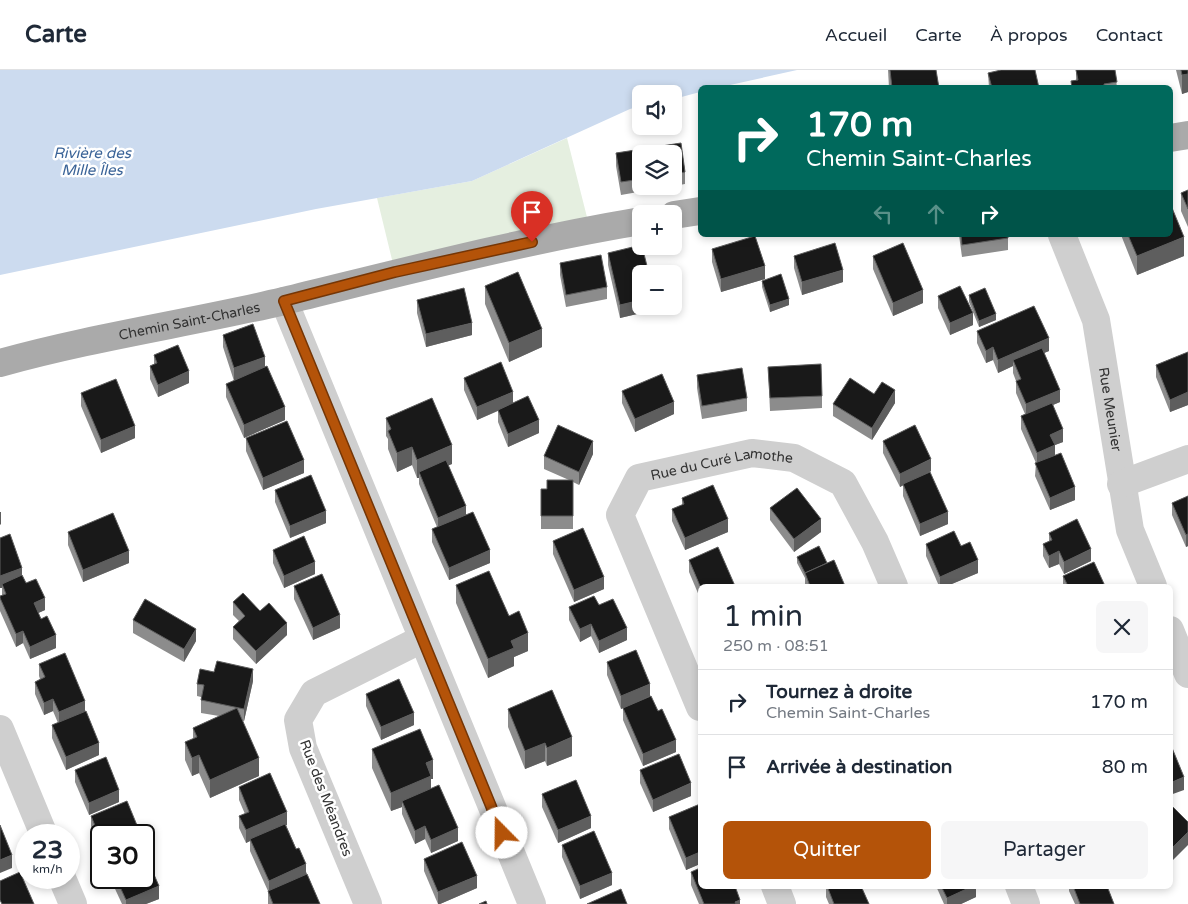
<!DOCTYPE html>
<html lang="fr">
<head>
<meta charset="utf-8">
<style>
  :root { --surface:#fff; --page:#f6f6f7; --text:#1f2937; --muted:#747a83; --line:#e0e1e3; --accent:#b45309 }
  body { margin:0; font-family:"Varela Round",sans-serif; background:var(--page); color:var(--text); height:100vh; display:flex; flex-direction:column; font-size:19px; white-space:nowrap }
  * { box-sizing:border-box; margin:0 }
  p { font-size:16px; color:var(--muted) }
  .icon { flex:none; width:28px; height:28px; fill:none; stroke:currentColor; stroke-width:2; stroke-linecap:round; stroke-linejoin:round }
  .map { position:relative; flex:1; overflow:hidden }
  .drawer { position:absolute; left:698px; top:514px; width:475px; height:305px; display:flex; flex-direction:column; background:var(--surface); border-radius:8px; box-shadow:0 2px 8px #0003 }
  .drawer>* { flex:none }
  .banner { position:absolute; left:698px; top:15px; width:475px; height:152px; border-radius:8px; box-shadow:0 2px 8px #0003; background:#00695c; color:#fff; overflow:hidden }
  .controls { position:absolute; left:632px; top:15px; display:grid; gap:10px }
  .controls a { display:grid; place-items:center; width:50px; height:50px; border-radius:8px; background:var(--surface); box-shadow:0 2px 8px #0003; font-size:25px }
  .speed { position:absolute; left:15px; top:754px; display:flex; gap:10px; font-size:25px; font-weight:700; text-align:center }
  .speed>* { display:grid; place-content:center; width:65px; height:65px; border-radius:50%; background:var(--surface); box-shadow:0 2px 8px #0003; line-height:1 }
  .speed small { font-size:12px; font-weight:400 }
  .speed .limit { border:2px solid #111; border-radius:8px; background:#fff; color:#111 }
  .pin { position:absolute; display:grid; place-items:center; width:42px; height:42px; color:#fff; margin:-51px -21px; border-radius:50% 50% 50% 0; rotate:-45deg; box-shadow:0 0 5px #0007 }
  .pin .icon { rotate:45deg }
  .me { position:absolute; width:55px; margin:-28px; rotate:338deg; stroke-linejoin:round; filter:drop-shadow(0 0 4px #0008) }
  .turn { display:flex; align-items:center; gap:18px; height:105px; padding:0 25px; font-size:22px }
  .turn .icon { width:65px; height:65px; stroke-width:2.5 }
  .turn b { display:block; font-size:35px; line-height:42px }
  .lanes { display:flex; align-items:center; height:48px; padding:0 25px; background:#0003; justify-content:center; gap:25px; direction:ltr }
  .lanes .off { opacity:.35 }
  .round { display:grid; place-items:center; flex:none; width:52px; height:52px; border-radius:8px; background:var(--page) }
  .headline { display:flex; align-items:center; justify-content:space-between; height:85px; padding:0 25px }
  h1 { font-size:30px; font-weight:600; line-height:38px }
  .action { display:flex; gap:10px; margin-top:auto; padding:10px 25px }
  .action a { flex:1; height:58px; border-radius:8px; background:var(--accent); color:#fff; font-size:20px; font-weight:600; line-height:58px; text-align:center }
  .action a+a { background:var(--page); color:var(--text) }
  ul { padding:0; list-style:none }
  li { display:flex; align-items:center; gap:15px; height:65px; padding:0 25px; border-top:1px solid var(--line) }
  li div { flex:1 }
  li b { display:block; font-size:19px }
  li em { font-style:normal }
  header { display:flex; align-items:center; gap:30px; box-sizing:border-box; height:70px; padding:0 25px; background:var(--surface); border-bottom:1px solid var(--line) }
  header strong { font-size:24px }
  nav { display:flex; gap:28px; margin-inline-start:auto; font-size:18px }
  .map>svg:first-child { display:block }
</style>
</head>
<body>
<header>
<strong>Carte</strong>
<nav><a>Accueil</a><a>Carte</a><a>À propos</a><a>Contact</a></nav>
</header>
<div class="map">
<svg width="1188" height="834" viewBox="0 0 1188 834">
  <rect width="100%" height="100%" fill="#fff"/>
  <polygon fill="#e5efe0" points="567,68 590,159 395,202 377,128 472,111"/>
  <polygon fill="#ccdbef" points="0,0 797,0 721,17 700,18 700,22 674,29 674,24 641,24 641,36 630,39 472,111 316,139 0,205"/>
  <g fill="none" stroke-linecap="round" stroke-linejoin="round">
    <g stroke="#cfcfcf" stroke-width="28">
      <path id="s1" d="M1062,165l34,85 34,210 23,56"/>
      <polyline points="284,231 532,834"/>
      <polyline points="1121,414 1188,389"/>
      <polyline points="1170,560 1188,604"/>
      <path id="s2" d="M700,637l-80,-192 19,-37 113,-25 42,5 49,25 32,59 19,44"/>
      <polyline points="0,659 44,765"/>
      <polyline points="62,808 73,834"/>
      <polyline points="775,816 782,834"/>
      <polyline points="1019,816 1026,834"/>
      <polyline points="368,834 303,678 298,650 314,623 422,569"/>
    </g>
    <g stroke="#aaa" stroke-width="28">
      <polyline points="1170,68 1188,65"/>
      <polyline points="674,145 700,141"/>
      <path id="s3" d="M0,293c93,-26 190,-40 284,-62 119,-29 237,-60 357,-80"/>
    </g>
  </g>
  <g fill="#8c8c8c">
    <polygon points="888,0 936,0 939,18 889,18"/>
    <polygon points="1076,0 1115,0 1117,18 1071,18 1071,11 1076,10"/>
    <polygon points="1176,0 1188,0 1188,22 1182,24"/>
    <polygon points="988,3 1039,18 989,18"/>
    <polygon points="681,73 685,102 685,114 674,116 674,84 641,84 641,116 672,116 621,125 616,96 616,83"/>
    <polygon points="1188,120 1188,157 1181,141 1181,123"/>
    <polygon points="959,165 1008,165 1008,180 962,187"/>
    <polygon points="1121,165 1170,165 1184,186 1137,205"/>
    <polygon points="712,179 765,209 721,222 712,192"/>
    <polygon points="608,183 654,236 654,240 620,248 608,195"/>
    <polygon points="794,186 843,212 802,225 794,198"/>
    <polygon points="873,186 923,233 893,246 873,199"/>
    <polygon points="560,193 607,217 607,229 566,237 560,205"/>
    <polygon points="762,211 789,235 770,242 762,217"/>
    <polygon points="485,216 542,277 509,292 485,234"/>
    <polygon points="969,225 996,250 979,257 969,232"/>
    <polygon points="938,226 973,255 950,265 938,238"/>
    <polygon points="417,230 472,265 426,277 417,243"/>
    <polygon points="977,261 1049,281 1044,283 1060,332 1053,335 1063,372 1055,375 1055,385 1075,430 1050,440 1035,406 1036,393 1021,359 1021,346 1025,344 1016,323 1016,311 1013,303 1013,296 998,303 993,290 986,293 977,273"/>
    <polygon points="223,265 265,297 285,350 244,368 226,327 226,314 234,311 223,277"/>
    <polygon points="1188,282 1188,335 1170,342 1156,307 1156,295"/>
    <polygon points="154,285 189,313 158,327 150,309 150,296 154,294"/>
    <polygon points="768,297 822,326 822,338 770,341"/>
    <polygon points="697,305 747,328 747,341 702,349 697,318"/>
    <polygon points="464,308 513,333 539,363 508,377 498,352 498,341 477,350 464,320"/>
    <polygon points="622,321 674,344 635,362 622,333"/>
    <polygon points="81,323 135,368 101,383 81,336"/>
    <polygon points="874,324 895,333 872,370 833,346 833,334"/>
    <polygon points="386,348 452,394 448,395 466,445 490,493 449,510 432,472 432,459 437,457 419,414 419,408 417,408 412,395 397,402 388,379 388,369 386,366"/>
    <polygon points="246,368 304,403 263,420 246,381"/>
    <polygon points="883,371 931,401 930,402 948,454 920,466 903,426 903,415 900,417 883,383"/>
    <polygon points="593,384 579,415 573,412 573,459 541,459 541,419 547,419 569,410 544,399 544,386"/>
    <polygon points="275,420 326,453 290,468 275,432"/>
    <polygon points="1188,426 1188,476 1186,477 1172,445 1172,433"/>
    <polygon points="682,428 728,462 685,480 672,451 672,439 682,435"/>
    <polygon points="770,438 821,462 794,482 770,450"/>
    <polygon points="68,462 129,493 83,512 68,475"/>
    <polygon points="1049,463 1091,491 1064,504 1059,494 1049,498 1043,486 1043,474 1049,471"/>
    <polygon points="0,468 22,505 26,513 45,540 38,543 56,578 30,589 23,573 16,577 0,541 0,526 2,526 2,518 0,518"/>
    <polygon points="553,471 604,519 574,532 553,484"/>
    <polygon points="926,474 961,476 978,503 947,516 939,516 926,486"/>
    <polygon points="273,480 315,504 284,518 273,493"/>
    <polygon points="797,487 827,493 845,516 805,516 805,508 797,493"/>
    <polygon points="689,490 700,516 700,528 689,502"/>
    <polygon points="1063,506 1105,516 1063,516"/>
    <polygon points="456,515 509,546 528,581 514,587 514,596 488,608 456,533"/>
    <polygon points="294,516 340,558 313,570 294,529"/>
    <polygon points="233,532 287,565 256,594 233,569 233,557 239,551 233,545"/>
    <polygon points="599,535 627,570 599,583 591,566 580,572 569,550 569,537"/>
    <polygon points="133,550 196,571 184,592 133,563"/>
    <polygon points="607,592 650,626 676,682 643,696 623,650 623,638 621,639 607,605"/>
    <polygon points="39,594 85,641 99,685 66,700 52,668 52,655 58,653 53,641 44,645 35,624 35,612 40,609 39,606"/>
    <polygon points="253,611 244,651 243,651 259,706 210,728 199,703 192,706 185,690 185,672 193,669 193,658 219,646 201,643 201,627 197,626 197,614"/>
    <polygon points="366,624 414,655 381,670 366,636"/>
    <polygon points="508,639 572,686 547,696 545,691 525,699 508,657"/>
    <polygon points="372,679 433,709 431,709 431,718 458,771 431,783 425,769 415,774 402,744 402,737 391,741 372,698"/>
    <polygon points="75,700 119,732 89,745 75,712"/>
    <polygon points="640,700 691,726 653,742 640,713"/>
    <polygon points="239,717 287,755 286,755 320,834 268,834 268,821 250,781 250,771 246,773 239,758 239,746 245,744 239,730"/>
    <polygon points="542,724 591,758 558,773 542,737"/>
    <polygon points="700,734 700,794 686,800 669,759 669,747"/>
    <polygon points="91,746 101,765 101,782 91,759"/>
    <polygon points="562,775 612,815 580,829 562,787"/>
    <polygon points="424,789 477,818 440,834 438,834 424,801"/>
    <polygon points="691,802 740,834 699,834 691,815"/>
    <polygon points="110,808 144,808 159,829 146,834 122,834"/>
    <polygon points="826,816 861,816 869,834 829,834 826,827"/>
    <polygon points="936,816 976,816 976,827 961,834 944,834"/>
    <polygon points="1069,816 1107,816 1114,834 1075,834 1069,821"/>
  </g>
  <g fill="#5e5e5e">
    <polygon points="1188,4 1188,22 1182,24 1182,5"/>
    <polygon points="1184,167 1184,186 1137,205 1137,186"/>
    <polygon points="765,196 765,209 721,222 721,209"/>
    <polygon points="843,200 843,212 802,225 802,212"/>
    <polygon points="923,220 923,233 893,246 893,233"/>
    <polygon points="789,229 789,235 770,242 770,235"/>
    <polygon points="641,230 641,236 654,236 654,240 620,248 620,235"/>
    <polygon points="973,243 973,255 950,265 950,253"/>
    <polygon points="996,244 996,250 979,257 979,251"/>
    <polygon points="472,253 472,265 426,277 426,264"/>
    <polygon points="542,259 542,277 509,292 509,273"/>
    <polygon points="1049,268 1049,281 1015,295 1013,290 1013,296 998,303 998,290"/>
    <polygon points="993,277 993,290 986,293 986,281"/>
    <polygon points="265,287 265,299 234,311 234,298"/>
    <polygon points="189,301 189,313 158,327 158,315"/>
    <polygon points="895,320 895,333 872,370 872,358"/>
    <polygon points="1060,320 1060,332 1026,346 1026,334"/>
    <polygon points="513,322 513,334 477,350 477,337"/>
    <polygon points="1188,322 1188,335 1170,342 1170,330"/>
    <polygon points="674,332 674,344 635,362 635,349"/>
    <polygon points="285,337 285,350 244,368 244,355"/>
    <polygon points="539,350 539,363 508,377 508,364"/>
    <polygon points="135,356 135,368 101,383 101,370"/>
    <polygon points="1063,359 1063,372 1055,375 1055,388 1037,395 1037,383 1050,365"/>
    <polygon points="593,371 593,384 579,415 579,402"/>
    <polygon points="452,375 452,394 421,407 419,402 419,408 417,408 417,390"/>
    <polygon points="412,377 412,395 397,402 397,383"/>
    <polygon points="931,389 931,401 900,417 900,404"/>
    <polygon points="304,390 304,403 263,420 263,408"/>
    <polygon points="1075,417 1075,430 1050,440 1050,428"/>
    <polygon points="466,436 466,449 438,460 438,448"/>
    <polygon points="326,441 326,453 290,468 290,456"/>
    <polygon points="0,442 1,442 1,454 0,455"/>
    <polygon points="948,442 948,454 920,466 920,454"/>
    <polygon points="728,449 728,462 685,480 685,468"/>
    <polygon points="821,449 821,462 794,482 794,469"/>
    <polygon points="1188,464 1188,476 1186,477 1186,465"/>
    <polygon points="1091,479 1091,491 1064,504 1064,492"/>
    <polygon points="490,480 490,493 449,510 449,498"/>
    <polygon points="129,481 129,493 83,512 83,500"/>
    <polygon points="1059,481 1059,494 1049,498 1049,486"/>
    <polygon points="978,490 978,503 947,516 940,516 940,507"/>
    <polygon points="315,492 315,504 284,518 284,506"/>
    <polygon points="22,498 22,510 2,514 2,518 0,518 0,506"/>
    <polygon points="604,507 604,519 574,532 574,520"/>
    <polygon points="45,528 45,540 34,545 34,533"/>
    <polygon points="340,545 340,558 313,570 313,558"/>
    <polygon points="287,553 287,565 256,594 256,581"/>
    <polygon points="591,554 591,566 580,572 580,559"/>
    <polygon points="627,558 627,570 599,583 599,571"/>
    <polygon points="196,559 196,571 184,592 184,579"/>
    <polygon points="23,561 23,573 16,577 16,564"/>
    <polygon points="528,563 528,581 514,587 514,596 488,608 488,589 511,571"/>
    <polygon points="56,565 56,578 30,589 30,577"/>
    <polygon points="253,599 253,611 244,651 244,639"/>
    <polygon points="650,614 650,626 621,639 621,626"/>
    <polygon points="53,629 53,641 44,645 44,633"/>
    <polygon points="85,631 85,643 59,654 59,642"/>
    <polygon points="414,643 414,655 381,670 381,657"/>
    <polygon points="572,667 572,686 547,696 547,678"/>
    <polygon points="676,670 676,682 643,696 643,684"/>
    <polygon points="99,673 99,685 66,700 66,687"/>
    <polygon points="545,673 545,691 525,699 525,681"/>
    <polygon points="199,685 199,703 192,706 192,688"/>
    <polygon points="259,688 259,706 210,728 210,710"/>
    <polygon points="433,690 433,709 431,709 431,724 402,731 402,737 391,741 391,723 426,693"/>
    <polygon points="1184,707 1184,720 1170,725 1170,713"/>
    <polygon points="691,713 691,726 653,742 653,730"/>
    <polygon points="119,720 119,732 89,745 89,733"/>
    <polygon points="287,742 287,755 251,770 250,769 250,771 246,773 246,760"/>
    <polygon points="591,746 591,758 558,773 558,760"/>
    <polygon points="425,756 425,769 415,774 415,761"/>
    <polygon points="458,758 458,771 431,783 431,770"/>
    <polygon points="1188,762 1188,775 1170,793 1170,780"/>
    <polygon points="700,782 700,794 686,800 686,788"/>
    <polygon points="12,785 12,798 0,803 0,790"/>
    <polygon points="306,794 306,807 269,823 269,811"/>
    <polygon points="612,803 612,815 580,829 580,816"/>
    <polygon points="477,806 477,818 440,834 438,834 438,822"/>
    <polygon points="159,816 159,829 146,834 126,834 126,830"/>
    <polygon points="973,816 976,816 976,827 961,834 947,834 947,828"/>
    <polygon points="740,830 740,834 735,834 735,832"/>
  </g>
  <g fill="#191919" stroke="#5e5e5e">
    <polygon points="890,0 936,0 939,18 892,18"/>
    <polygon points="1001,0 1035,0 1039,18 992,18 988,3"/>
    <polygon points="1076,0 1115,0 1117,12 1104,14 1104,18 1072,18 1071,11 1078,10"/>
    <polygon points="1181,0 1188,0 1188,4 1182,5"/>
    <polygon points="681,73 685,102 674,104 674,84 641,84 641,109 621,112 616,83"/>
    <polygon points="1188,120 1188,139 1181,123"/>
    <polygon points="1170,133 1184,167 1137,186 1128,165 1170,165"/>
    <polygon points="961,165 1008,165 1008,168 962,175"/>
    <polygon points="755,166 765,196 721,209 712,179"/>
    <polygon points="835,173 843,200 802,212 794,186"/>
    <polygon points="903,173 923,220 893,233 873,186"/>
    <polygon points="641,175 641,176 642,176 649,204 641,204 641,230 620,235 608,183"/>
    <polygon points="601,185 607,217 566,225 560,193"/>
    <polygon points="518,202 542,259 509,273 485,216"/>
    <polygon points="781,204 789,229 770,235 762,211"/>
    <polygon points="960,216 973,243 950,253 938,226"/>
    <polygon points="464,218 472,253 426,264 417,230"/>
    <polygon points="985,218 996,244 979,251 969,225"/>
    <polygon points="1034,236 1049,268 998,290 993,277 986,281 977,261"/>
    <polygon points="253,254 265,287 234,298 223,265"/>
    <polygon points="178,275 189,301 158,315 150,296 157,293 154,285"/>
    <polygon points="1042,278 1060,320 1026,334 1016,311 1021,309 1013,290"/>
    <polygon points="1188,282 1188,322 1170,330 1156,295"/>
    <polygon points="501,292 513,322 477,337 464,308"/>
    <polygon points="821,294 822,326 770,328 768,297"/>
    <polygon points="267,296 285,337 244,355 226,314"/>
    <polygon points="742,298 747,328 702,336 697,305"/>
    <polygon points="662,304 674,332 635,349 622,321"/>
    <polygon points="850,308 874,324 882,312 895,320 872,358 833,334"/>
    <polygon points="116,309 135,356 101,370 81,323"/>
    <polygon points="528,326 539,350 508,364 498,340"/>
    <polygon points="432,328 452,375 417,390 412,377 397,383 388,361 391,359 386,348"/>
    <polygon points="1052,333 1063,359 1050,365 1055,375 1037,383 1021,346"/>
    <polygon points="287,351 304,390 263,408 246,368"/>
    <polygon points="558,355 593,371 579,402 544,386"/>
    <polygon points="915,355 931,389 900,404 883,371"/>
    <polygon points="1061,383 1075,417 1050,428 1035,393"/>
    <polygon points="446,390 466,436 438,448 419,402"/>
    <polygon points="930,402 948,442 920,454 903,414"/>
    <polygon points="311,405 326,441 290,456 275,420"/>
    <polygon points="547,410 573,410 573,446 541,446 541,419 547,419"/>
    <polygon points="713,415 728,449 685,468 672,439 684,434 682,428"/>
    <polygon points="797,418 821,449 794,469 770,438"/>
    <polygon points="1188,426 1188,464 1186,465 1172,433"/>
    <polygon points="473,442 490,480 449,498 432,459"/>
    <polygon points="113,443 129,481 83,500 68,462"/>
    <polygon points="1077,449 1091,479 1064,492 1059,481 1049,486 1043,474 1052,470 1049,463"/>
    <polygon points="583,458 604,507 574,520 553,471"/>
    <polygon points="954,461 961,476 970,472 978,490 940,507 926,474"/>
    <polygon points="10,464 22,498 0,506 0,468"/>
    <polygon points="304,466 315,492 284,506 273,480"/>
    <polygon points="819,476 827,493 805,503 797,487"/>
    <polygon points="718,477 735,516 700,516 689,490"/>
    <polygon points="834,490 845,516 810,516 805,503"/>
    <polygon points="1094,492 1105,516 1068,516 1063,506"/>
    <polygon points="489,501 509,546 519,541 528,563 511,571 514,578 488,589 456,515"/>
    <polygon points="322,504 340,545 313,558 294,516"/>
    <polygon points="22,505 26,513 36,509 45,528 34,533 41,549 47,546 56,565 30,577 23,561 16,564 0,528 0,526 6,524 2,514"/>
    <polygon points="243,523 260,541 269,533 287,553 256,581 233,557 245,546 233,532"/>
    <polygon points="594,526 599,535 613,529 627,558 599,571 591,554 580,559 569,537"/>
    <polygon points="145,529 196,559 184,579 133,550"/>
    <polygon points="636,580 650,614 621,626 607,592"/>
    <polygon points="65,583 85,631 59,642 53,629 44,633 35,612 45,607 39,594"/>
    <polygon points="217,591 253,599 244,639 201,630 204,615 197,614 200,599 214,602"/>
    <polygon points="399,609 414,643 381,657 366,624"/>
    <polygon points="552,620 572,667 547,678 545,673 525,681 508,639"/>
    <polygon points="651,626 658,641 662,639 676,670 643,684 623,638"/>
    <polygon points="237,638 259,688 210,710 199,685 192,688 185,672 197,667 193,658"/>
    <polygon points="86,641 99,673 66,687 52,655"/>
    <polygon points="420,659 433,690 426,693 431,706 391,723 372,679"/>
    <polygon points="1170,673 1184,707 1170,713"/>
    <polygon points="679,684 691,713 653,730 640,700"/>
    <polygon points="106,687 119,720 89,733 75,700"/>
    <polygon points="270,703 287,742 246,760 239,746 249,742 239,717"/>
    <polygon points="576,710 591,746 558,760 542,724"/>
    <polygon points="439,715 458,758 431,770 425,756 415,761 402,731"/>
    <polygon points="127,731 141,765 101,765 101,770 91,746"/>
    <polygon points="700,734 700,782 686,788 669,747"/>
    <polygon points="1172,736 1188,752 1188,762 1170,780 1170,737"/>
    <polygon points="285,754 296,779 299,778 306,794 269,811 250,769"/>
    <polygon points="0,755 12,785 0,790"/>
    <polygon points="594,761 612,803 580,816 562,775"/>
    <polygon points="462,772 477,806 438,822 424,789"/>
    <polygon points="144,782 159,816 126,830 116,808 144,808"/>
    <polygon points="700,798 700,816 735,816 740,830 735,832 736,834 704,834 691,802"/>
    <polygon points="20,802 34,834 2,834 0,830 0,811"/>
    <polygon points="307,804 320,834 273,834 268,821"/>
    <polygon points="827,816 861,816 869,834 834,834"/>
    <polygon points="941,816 973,816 947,828"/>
    <polygon points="1073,816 1107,816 1114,834 1080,834"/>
    <polygon points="621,819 627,834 587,834"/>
    <polygon points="486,831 487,834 479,834"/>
  </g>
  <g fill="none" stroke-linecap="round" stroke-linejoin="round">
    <g stroke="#753606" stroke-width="12">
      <polyline id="route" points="502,763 284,231 395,202 532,172"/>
    </g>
    <use href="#route" stroke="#b45309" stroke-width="9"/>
  </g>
  <g text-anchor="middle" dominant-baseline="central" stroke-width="5" stroke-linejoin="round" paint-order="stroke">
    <g font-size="14" fill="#323232" stroke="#fff">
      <text stroke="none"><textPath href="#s3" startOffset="194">Chemin Saint-Charles</textPath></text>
      <text stroke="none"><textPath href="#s1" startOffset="182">Rue Meunier</textPath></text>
      <text stroke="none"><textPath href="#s2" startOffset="334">Rue du Curé Lamothe</textPath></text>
      <text transform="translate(326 728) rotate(69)">Rue des Méandres</text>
    </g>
    <g font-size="15" font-style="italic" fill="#3b6498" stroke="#fff">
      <text x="92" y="83">Rivière des<tspan x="92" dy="17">Mille Îles</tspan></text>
    </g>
  </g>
</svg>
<div class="controls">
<a><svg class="icon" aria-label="sound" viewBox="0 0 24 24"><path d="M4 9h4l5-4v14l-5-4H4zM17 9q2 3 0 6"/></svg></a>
<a><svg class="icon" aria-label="layers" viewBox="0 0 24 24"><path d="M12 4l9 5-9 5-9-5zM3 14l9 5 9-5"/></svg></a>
<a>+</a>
<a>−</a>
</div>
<div class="speed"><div>23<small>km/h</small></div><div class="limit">30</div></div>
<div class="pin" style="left:532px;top:172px;background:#d93025"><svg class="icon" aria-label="arrive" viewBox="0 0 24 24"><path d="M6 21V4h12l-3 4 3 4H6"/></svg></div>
<svg class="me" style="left:502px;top:763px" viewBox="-20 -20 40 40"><circle r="19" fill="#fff"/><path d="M0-13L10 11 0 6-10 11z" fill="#b45309"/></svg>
<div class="banner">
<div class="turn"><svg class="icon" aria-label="right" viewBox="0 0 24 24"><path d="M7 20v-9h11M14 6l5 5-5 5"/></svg><div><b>170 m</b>Chemin Saint-Charles</div></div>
<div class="lanes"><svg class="icon off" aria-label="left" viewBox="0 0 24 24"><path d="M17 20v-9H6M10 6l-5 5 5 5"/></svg><svg class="icon off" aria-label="ahead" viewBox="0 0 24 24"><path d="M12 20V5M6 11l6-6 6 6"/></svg><svg class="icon" aria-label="right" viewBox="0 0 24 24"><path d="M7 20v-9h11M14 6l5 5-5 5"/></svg></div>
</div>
<section class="drawer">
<div class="headline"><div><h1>1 min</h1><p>250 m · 08:51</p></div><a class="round"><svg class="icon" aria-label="close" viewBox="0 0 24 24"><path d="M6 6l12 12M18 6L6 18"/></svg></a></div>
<ul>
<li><svg class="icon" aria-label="right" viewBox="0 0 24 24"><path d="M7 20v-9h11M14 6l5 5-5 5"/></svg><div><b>Tournez à droite</b><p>Chemin Saint-Charles</p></div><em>170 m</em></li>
<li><svg class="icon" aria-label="arrive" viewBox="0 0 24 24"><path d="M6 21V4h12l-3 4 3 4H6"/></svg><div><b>Arrivée à destination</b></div><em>80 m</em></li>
</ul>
<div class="action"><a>Quitter</a><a>Partager</a></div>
</section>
</div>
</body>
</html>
